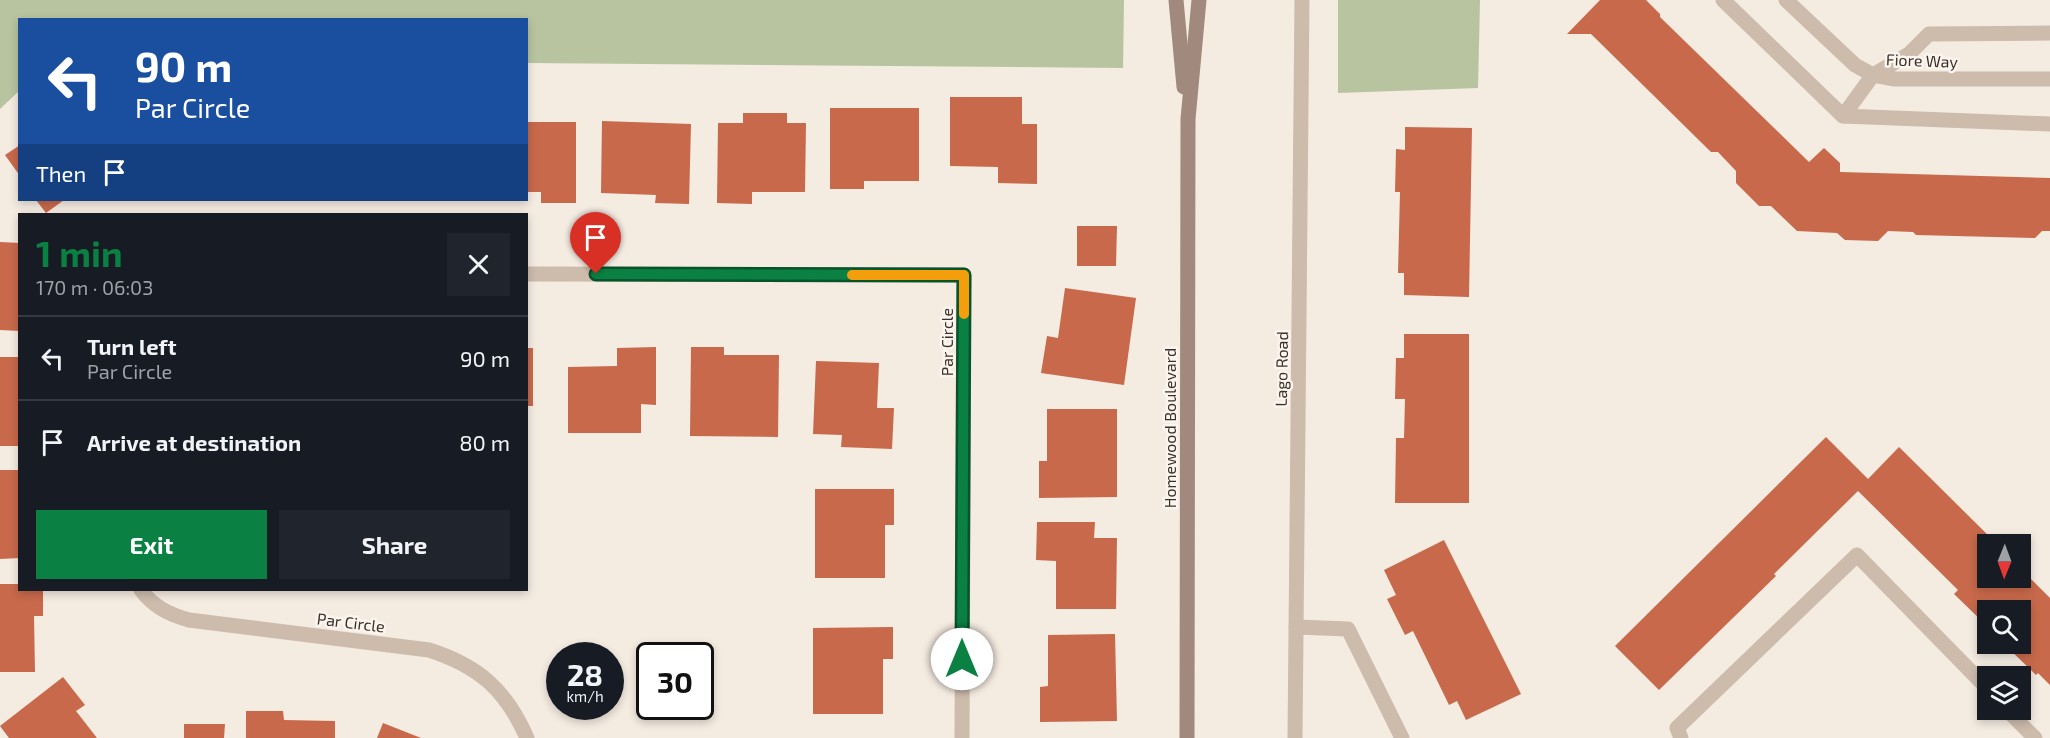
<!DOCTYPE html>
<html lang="en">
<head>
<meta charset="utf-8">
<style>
  :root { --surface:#171b24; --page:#20242c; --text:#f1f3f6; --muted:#9ea1a6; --line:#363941; --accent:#0b8043 }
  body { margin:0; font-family:"Exo 2",sans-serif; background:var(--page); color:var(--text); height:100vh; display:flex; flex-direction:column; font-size:22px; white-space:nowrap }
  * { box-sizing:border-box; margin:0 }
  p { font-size:20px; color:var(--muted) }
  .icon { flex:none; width:33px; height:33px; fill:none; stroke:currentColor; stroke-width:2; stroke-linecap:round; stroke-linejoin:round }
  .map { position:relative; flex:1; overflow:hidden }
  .sheet { position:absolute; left:18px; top:213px; width:510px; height:378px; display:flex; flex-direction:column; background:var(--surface); border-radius:0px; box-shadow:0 3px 9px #0003 }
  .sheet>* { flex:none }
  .top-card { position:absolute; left:18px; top:18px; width:510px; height:183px; border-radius:0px; box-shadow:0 3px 9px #0003; background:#1a4fa0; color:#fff; overflow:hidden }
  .needle { width:39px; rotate:181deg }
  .tools { position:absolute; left:1977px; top:534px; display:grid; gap:12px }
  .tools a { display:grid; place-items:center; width:54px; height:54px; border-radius:0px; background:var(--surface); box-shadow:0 3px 9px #0003; font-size:30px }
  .speed { position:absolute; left:546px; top:642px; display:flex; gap:12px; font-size:30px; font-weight:700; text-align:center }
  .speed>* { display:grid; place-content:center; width:78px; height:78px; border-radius:50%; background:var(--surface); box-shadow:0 3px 9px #0003; line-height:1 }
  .speed small { font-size:15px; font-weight:400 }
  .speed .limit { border:3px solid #111; border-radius:9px; background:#fff; color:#111 }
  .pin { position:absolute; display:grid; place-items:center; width:51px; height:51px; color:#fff; margin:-62px -26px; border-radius:50% 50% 50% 0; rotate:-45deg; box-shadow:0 0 6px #0007 }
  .pin .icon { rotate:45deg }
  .me { position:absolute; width:66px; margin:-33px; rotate:0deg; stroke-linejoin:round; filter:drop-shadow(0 0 4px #0008) }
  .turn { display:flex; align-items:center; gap:21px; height:126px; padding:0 18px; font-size:27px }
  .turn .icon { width:78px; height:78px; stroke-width:2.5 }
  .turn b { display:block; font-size:42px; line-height:51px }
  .then { display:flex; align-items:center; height:57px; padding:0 18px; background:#0003; gap:12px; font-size:22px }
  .round { display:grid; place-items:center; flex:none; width:63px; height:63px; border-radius:0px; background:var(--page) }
  .overview { display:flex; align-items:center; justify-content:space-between; height:102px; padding:0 18px }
  h1 { font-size:36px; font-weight:700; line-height:45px; color:var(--accent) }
  .action { display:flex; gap:12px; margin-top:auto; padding:12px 18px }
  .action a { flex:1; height:69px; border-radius:0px; background:var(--accent); color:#fff; font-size:24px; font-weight:700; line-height:69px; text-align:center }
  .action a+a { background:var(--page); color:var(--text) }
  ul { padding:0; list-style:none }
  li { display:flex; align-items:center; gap:18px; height:84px; padding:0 18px; border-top:2px solid var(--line) }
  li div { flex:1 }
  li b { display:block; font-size:22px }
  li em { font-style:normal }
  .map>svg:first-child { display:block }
</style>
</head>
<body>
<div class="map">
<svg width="2050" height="738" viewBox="0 0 2050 738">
  <rect width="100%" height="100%" fill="#f4ebe1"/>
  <g fill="#b8c4a0">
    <polygon points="0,0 1124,0 1123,68 527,63 526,20 20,20 19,91 0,109"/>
    <polygon points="1338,0 1480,0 1478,88 1338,93"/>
  </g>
  <g fill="#c8694b">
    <polygon points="1600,0 1646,0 1660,14 1660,17 1809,162 1824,148 1840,163 1840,172 2050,178 2050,231 2042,231 2035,238 1916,235 1913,232 1888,231 1878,241 1845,240 1837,233 1797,231 1771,206 1759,206 1736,183 1736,171 1718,152 1711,152 1591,34 1567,34"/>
    <polygon points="950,97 1022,97 1022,124 1037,124 1037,184 998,183 998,167 950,166"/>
    <polygon points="830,108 919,108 919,181 864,181 864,189 830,189"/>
    <polygon points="743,113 787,113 787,123 806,123 805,192 752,192 752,204 717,203 718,123 743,123"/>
    <polygon points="602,121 691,124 689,204 655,203 656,195 601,193"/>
    <polygon points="526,122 576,122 576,203 541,203 541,192 526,192"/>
    <polygon points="1405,127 1472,128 1469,297 1404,295 1404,273 1398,273 1400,192 1395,192 1396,149 1405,150"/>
    <polygon points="20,145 20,176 5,155"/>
    <polygon points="36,200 64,200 46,213"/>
    <polygon points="1077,226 1117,226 1116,266 1077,266"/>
    <polygon points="0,242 20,243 20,331 0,330"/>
    <polygon points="1065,288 1136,298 1124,385 1041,373 1047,336 1058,338"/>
    <polygon points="1404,334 1469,334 1469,503 1395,503 1396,438 1404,438 1405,399 1395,399 1396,358 1404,358"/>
    <polygon points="656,347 656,405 641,404 641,433 568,433 568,367 617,366 617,348"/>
    <polygon points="691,347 724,347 724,355 779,355 778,437 690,436"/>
    <rect x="526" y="348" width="7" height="58"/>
    <rect x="0" y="357" width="20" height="89"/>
    <polygon points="816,361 879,363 877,408 894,408 892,449 841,447 842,435 813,434"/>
    <polygon points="1047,409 1117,409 1117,497 1039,498 1039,461 1047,461"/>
    <polygon points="1826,437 1868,479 1899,447 1997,544 1988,544 1988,578 2020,578 2020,568 2050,598 2050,685 2038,673 2036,675 2004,644 2020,644 2020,610 1988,610 1988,627 1954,594 1958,590 1858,491 1774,574 1776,576 1659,690 1615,646"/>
    <polygon points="0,470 20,470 20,558 0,559"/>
    <polygon points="815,489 894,489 894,525 885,525 885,578 815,578"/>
    <polygon points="1037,522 1095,522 1094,538 1117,538 1116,609 1056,609 1056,561 1036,560"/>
    <polygon points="1444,540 1521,694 1466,720 1457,701 1449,705 1413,631 1405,635 1387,599 1396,595 1384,570"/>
    <polygon points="0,584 20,584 20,590 43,590 43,616 34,616 35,672 0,672"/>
    <polygon points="893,627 893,659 883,659 883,714 813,714 813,628"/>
    <polygon points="1115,634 1117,721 1040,722 1040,687 1048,686 1048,635"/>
    <polygon points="63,677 85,705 76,711 97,738 9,738 0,726"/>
    <polygon points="246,711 283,711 284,720 335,721 335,738 246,738"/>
    <polygon points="383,723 421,738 377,738"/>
    <polygon points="184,724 225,724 224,738 184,738"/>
  </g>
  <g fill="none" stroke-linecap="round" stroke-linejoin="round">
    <g stroke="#cdbbac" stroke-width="15">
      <polyline points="1723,0 1843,116 2050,124"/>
      <polyline points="1843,116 1873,75 1909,54 1929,34 2050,33"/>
      <polyline points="1296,627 1348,629 1402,738"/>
      <polyline points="2007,710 2035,738"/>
      <polyline points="1681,738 1677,728 1857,555 1988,689"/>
    </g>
    <g stroke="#cdbbac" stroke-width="15">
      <polyline points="1786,0 1855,65 1873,75 1895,79 2050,79"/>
      <polyline points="526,274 964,275 962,738"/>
      <path d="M141,590c13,17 27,24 48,30l240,30c50,16 77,40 98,88"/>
      <polyline points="1295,738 1302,0"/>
    </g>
    <g stroke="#a18a7d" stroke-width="15">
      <polyline points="1176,0 1184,87"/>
      <polyline points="1187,738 1188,119 1199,0"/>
    </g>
  </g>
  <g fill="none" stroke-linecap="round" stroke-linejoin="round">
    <g stroke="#07532c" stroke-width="15">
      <polyline id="route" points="596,274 964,275 962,659"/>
    </g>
    <use href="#route" stroke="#0b8043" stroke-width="10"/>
    <polyline stroke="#f59e0b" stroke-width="10" points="852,275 964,275 964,314"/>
  </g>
  <g text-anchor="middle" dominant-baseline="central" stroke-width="5" stroke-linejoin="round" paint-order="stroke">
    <g font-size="16" fill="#3b302b" stroke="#fbf5ee">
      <text transform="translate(1922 60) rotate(2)">Fiore Way</text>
      <text transform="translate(946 342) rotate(-90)">Par Circle</text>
      <text transform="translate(1281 369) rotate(-89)">Lago Road</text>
      <text transform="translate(1169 428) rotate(-90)">Homewood Boulevard</text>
      <text transform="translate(351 622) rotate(7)">Par Circle</text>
    </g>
  </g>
</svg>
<div class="tools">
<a><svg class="needle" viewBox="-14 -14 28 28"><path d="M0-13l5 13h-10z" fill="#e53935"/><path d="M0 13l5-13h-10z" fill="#9ea1a6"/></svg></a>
<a><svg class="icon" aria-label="search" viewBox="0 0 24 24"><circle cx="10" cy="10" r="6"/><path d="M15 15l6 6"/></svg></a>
<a><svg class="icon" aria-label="layers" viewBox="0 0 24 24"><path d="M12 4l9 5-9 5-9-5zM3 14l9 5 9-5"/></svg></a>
</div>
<div class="speed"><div>28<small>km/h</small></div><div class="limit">30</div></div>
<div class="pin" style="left:596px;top:274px;background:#d93025"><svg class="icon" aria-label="arrive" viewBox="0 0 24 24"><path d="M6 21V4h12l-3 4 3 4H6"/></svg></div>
<svg class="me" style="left:962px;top:659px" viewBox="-20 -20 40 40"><circle r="19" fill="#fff"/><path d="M0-13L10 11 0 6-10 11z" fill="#0b8043"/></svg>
<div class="top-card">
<div class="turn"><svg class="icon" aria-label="left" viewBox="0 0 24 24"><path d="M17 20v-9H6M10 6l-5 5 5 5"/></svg><div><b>90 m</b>Par Circle</div></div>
<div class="then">Then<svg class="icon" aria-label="arrive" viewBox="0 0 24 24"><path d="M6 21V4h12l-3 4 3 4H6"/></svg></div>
</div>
<section class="sheet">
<div class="overview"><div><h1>1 min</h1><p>170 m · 06:03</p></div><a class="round"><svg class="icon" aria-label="close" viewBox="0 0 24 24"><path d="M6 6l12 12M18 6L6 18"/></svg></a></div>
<ul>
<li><svg class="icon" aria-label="left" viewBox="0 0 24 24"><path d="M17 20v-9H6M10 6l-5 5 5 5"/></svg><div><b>Turn left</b><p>Par Circle</p></div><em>90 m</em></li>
<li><svg class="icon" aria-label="arrive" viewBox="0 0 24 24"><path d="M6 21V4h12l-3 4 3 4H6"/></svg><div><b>Arrive at destination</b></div><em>80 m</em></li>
</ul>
<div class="action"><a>Exit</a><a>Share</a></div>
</section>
</div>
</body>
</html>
